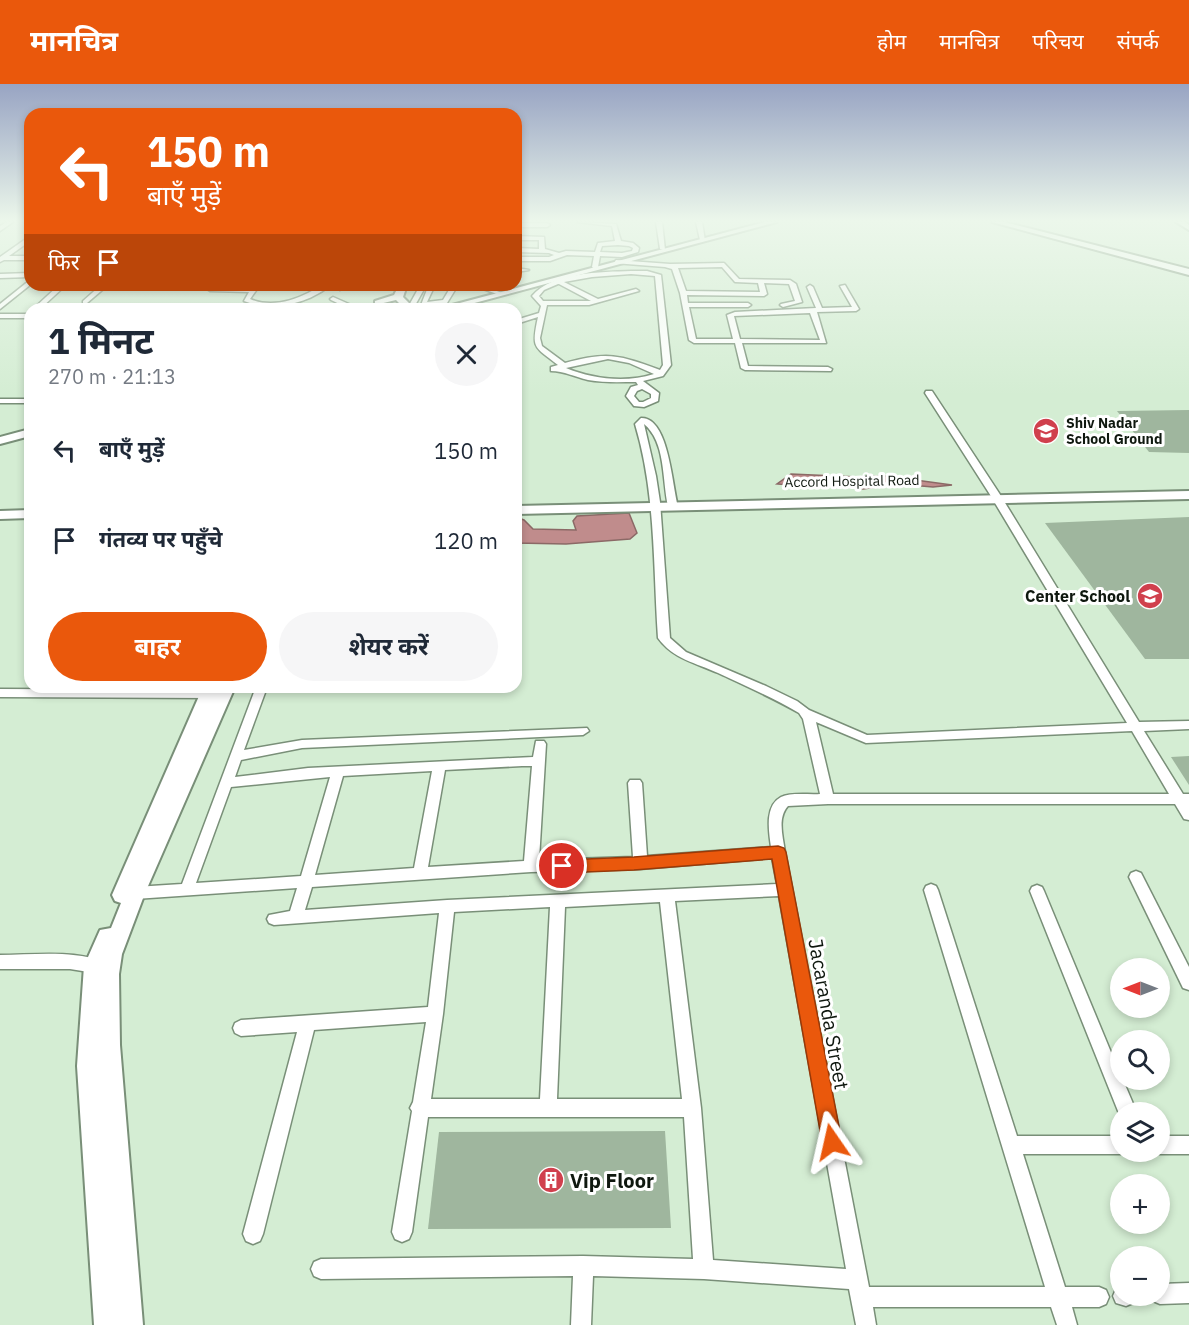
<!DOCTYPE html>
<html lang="hi">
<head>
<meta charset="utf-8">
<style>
  :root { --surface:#fff; --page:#f6f6f7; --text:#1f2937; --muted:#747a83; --accent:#ea580c }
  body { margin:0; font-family:"IBM Plex Sans","Noto Sans Devanagari",sans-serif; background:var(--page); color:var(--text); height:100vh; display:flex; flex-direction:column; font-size:22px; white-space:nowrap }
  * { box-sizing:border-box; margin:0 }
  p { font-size:20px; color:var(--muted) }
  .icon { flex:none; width:33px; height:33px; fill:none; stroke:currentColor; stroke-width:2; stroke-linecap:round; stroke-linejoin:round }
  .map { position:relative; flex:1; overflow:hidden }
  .side { position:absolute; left:24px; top:219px; width:498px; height:390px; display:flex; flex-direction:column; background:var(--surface); border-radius:18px; box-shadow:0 3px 9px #0003 }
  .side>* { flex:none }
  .banner { position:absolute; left:24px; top:24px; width:498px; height:183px; border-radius:18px; box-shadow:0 3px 9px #0003; background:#ea580c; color:#fff; overflow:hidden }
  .needle { width:39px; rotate:270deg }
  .fabs { position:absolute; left:1110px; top:874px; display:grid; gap:12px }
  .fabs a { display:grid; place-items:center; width:60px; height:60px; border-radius:50%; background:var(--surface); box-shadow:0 3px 9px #0003; font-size:30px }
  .pin { position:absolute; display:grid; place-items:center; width:51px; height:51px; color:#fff; margin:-26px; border:3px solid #fff; border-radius:50%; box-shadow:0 2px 6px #0007 }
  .me { position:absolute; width:66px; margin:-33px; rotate:349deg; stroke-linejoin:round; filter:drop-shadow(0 0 4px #0008) }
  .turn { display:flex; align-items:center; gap:21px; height:126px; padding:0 24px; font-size:27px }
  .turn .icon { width:78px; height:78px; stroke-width:2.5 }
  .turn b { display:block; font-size:42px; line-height:51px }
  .then { display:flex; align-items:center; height:57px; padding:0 24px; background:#0003; gap:12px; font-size:22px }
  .round { display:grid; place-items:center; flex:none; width:63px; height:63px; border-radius:32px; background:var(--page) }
  .headline { display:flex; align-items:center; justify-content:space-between; height:102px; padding:0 24px }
  h1 { font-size:36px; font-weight:700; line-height:45px }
  .button { display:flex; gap:12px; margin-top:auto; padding:12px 24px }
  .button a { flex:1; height:69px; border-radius:36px; background:var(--accent); color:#fff; font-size:24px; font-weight:700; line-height:69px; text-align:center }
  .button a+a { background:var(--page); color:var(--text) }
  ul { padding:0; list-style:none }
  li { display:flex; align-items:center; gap:18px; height:90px; padding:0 24px }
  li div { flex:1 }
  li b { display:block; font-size:22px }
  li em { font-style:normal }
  header { display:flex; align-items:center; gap:36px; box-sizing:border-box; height:84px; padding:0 30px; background:var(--accent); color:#fff }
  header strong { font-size:28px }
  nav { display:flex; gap:33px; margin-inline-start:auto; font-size:21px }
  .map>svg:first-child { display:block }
</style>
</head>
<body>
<header>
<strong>मानचित्र</strong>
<nav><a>होम</a><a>मानचित्र</a><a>परिचय</a><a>संपर्क</a></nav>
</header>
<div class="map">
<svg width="1189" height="1241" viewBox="0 0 1189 1241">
  <rect width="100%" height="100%" fill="#d4edd3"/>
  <g fill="#c08c8c" stroke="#8b6966" stroke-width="1.5">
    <polygon points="791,390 858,393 886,392 952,401 933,403 898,400 863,405 844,400 815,403 777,400"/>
    <polygon points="629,429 637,449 630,455 566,460 516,459 516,433 524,436 533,445 576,446 573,437 577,432"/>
  </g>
  <g fill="#9fb69e">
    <polygon points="1189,326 1189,369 1149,368 1117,327"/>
    <polygon points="1189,433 1189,575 1145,575 1045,439"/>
    <polygon points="1189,672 1189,701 1171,673"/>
    <polygon points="665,1047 671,1144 428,1145 439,1048"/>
  </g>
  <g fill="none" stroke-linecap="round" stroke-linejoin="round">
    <g stroke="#798f78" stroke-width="3">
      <g id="street">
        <polygon points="7,138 13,138 0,147 0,142"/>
        <path d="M577,138l39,2 5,17 12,2 6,5 -1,4 -16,5 -22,-1 -2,11 -3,2 -3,-2 2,-11 -27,-1 -17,6h-34v-4h33l5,-2 -5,-2 -33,-1v-4l23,1v-9h-23v-4l28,1 1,12 14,4 7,-2 29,1 3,-9 17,-2 -3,-15zM618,161l11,1 4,2 -1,3 -10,2 -22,-1 2,-6z"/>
        <polygon points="656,138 662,138 665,166 660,165"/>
        <polygon points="696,138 702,138 705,157 700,156"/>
        <polygon points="516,139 547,139 550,141 547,143 516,143"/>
        <polygon points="30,152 30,157 9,172 30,172 30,176 4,176 0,178 0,173"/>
        <path d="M616,176l54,4 54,-1 15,16 51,1 6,4 6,18 -19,5 -3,-2 1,-1 14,-3 -6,-17 -25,-1 3,11 -3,2 -77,-1 1,8h60l3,2 -3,2h-59l7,32h37l-6,-24 8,-3 81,-4 -9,-21 3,-2 3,2 9,21 30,-1 -12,-21 5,-1 14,24 -3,2 -39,1 9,31h-84l6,23 80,1 4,2 -1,2 -86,-1 -4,-2 -6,-25h-41l-5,-3 -9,-47 -8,-24 -7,-2 -51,-4zM722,183l13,15 23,1 2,9 -74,-1 -8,-23zM810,229l10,27 -80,-1 -6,-23z"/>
        <polygon points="516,184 529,186 516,188"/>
        <path d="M631,187h16l14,4 10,90 -8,11 -20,5 16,12 -1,8 -14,6 -10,-1 -8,-10 5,-9 7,-2 -2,-3c-16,0 -32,1 -48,-2 -13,-3 -24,-9 -37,-9v-4l7,-2c-24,-19 -27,-16 -20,-48l-22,7v-4l23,-7 2,-7 -9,-10c20,-24 69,-24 99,-25zM631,190l24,2 8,89 -3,5c-40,-15 -53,-19 -95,-7l-23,-17 -2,-8 7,-33h42l50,-14 -3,-2 -38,10 -34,-17 28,-5zM558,200h1l32,17h-48l-4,-5 5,-6zM608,275l21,4 25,11c-28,9 -62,5 -88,-6zM642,305l9,5v4l-8,4h-4l-5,-6 3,-5z"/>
        <polygon points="30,189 30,193 0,194 0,190"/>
        <polygon points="30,196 30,201 0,225 0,220"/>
        <polygon points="59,201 66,201 40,225 33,225"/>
        <polygon points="101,201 108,201 87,219 83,219 83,217"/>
        <path d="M254,201h6l-10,14c19,8 40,3 58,-6 8,-4 14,-8 23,-8 -24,19 -58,27 -87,16l5,-9 -39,-1 -3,-2 3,-2 42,1z"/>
        <polygon points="339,201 345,201 340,206 337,204"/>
        <polygon points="411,201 418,201 423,207 413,225 407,225 417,207"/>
        <polygon points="431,201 434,203 427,218 443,216 452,201 458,201 447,219 421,221 428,203"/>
        <polygon points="472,201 481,201 502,209 497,210"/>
        <polygon points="333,213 358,224 359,225 350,225 331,216 330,215"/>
        <rect x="0" y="230" width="30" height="4"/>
        <path d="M926,307h6l67,102 140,229 50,-1v8l-45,2 39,63h6v26l-5,-1 -9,-15h-347l-40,2c-11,12 -5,31 -3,46l84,435h176l-121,-397 2,-4 5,-2 5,2 2,4 79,246h103v16h5l-5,2h-97l42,133h34l7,3 3,7 -3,7 -7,3h-27l5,18h-20l-6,-18h-178l3,18h-20l-7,-36 -145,-10 -111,-3 -2,49h-20l2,-49 -252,3 -7,-3 -3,-7 3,-7 7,-3 262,-3 110,3 -9,-142h-256l-16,115 -3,7 -7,3 -7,-3 -3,-7 20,-121 -2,-3 3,-6 13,-80 -112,8 -51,204 -3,7 -7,3 -7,-3 -3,-7 54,-202 -56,4 -6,-3 -2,-5 2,-5 6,-3 187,-13 11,-94 -165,12 -5,-2 -2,-4 2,-4 21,-4 7,-23 -162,11 -5,-2 -2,-4 2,-4 5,-2 47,-3 74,-197h8l2,3 -22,60 58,-10 285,-12 2,3 -6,4 -281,13 -61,12 -6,17 73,-9 225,-11 3,-16h8l2,3 -7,116 94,-3 -5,-74 2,-3h10l2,3 5,73 124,-9c-2,-15 -7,-41 10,-50 10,-5 28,-2 39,-3l-17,-75 -4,-6c-26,-15 -53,-27 -81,-40 -22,-10 -45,-14 -60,-35 -5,-72 -2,-144 -23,-214l6,-6c28,-1 31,68 37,88l-5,3 -5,-3c-6,-26 -2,-64 -24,-82l12,52 4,26 10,136 16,14 80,34 31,15 12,9 58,25 260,-12 -138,-230 -64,-100zM816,638l50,21 266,-12 37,63h-336zM522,682h10l-8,95 -96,6 17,-97zM432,687l-18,97 -99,7 28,-99zM330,693l-29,99 -105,7 35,-96zM772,774l5,26 -330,16 -142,10 7,-23 219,-15 109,-3zM779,812l67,373 -133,-9 -12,-152 -26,-207zM660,818l22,197h-125l8,-192zM550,823l-10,192h-109l12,-85 11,-102z"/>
        <rect x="0" y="315" width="30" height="4"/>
        <polygon points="0,605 215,606 221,610 215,614 0,613"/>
        <polygon points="1136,787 1141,789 1189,883 1189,906 1183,904 1129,793 1131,789"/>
        <polygon points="1037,801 1042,803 1044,807 1120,990 1120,996 1123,996 1137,1029 1120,1029 1120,1032 1030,807 1032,803"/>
        <path d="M0,871c32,0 70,-5 101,6l2,5 -2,5 -6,2 -25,-4h-70z"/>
        <polygon points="1160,1052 1189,1052 1189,1070 1160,1070 1155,1068 1160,1068"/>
        <polygon points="1189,1199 1189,1219 1160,1220 1153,1217 1151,1212 1160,1212 1160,1200"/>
        <polygon points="1120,1203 1120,1212 1136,1212 1133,1219 1126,1222 1116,1219 1113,1212 1116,1205"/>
      </g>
    </g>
    <g stroke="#798f78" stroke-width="4">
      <g id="secondary">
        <polygon points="765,138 777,138 452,225 437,225"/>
        <polygon points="992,138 1004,138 1189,185 1189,191"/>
        <polygon points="1176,138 1185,138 1189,141 1189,146"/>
        <polygon points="399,201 407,201 403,213 415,225 405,225 396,216 375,221 375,217 394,211"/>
        <polygon points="30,345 30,352 0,360 0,353"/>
        <polygon points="1189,407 1189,415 516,430 516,422"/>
        <polygon points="30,426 30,434 0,435 0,427"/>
        <polygon points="203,603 235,603 145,809 122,870 119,890 120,961 143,1241 94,1241 77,982 84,882 100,846 111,844 121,819 115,817 112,811"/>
      </g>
    </g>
    <use href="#street" fill="#fff" fill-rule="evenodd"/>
    <use href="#secondary" fill="#fff" fill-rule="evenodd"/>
  </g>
  <linearGradient id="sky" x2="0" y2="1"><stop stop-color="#98a4c3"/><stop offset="0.44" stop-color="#ecf7eb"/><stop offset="1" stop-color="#ecf7eb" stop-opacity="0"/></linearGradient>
  <rect width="1189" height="311" fill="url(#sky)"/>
  <polygon fill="#ea580c" stroke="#983908" stroke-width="1.5" points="778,762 784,764 786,768 842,1058 839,1065 832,1068 825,1065 822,1058 772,775 634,786 562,789 556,787 554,782 556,777 562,776 634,773"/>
  <defs>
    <g id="school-disc" transform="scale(1.35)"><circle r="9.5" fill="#d0404d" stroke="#fff"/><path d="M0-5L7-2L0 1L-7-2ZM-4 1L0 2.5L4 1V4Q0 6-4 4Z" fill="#fff"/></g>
    <g id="building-disc" transform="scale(1.35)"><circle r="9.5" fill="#d0404d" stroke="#fff"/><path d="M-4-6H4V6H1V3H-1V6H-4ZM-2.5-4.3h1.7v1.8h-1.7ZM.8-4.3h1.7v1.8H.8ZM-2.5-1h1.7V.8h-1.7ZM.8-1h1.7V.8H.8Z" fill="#fff"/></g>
  </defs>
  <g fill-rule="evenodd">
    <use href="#school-disc" x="1046" y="347"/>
    <use href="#school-disc" x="1150" y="512"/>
    <use href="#building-disc" x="551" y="1096"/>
  </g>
  <g text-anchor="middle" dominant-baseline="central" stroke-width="6" stroke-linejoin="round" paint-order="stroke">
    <g font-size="14" font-weight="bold" fill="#0f180f" stroke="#fff" text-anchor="start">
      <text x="1066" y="339">Shiv Nadar<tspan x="1066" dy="16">School Ground</tspan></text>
    </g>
    <g font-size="14" fill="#0f180f" stroke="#fff">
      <text transform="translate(852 397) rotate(-1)">Accord Hospital Road</text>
    </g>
    <g font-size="16" font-weight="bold" fill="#0f180f" stroke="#fff" text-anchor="end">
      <text x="1130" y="512">Center School</text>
    </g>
    <g font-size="20" fill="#0f180f" stroke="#fff">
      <text transform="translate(829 930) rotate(80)">Jacaranda Street</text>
    </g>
    <g font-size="20" font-weight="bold" fill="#0f180f" stroke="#fff" text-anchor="start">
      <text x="570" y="1096">Vip Floor</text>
    </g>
  </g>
</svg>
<div class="fabs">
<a><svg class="needle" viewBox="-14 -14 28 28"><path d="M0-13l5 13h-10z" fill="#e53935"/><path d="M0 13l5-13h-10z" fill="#747a83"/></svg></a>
<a><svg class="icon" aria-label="search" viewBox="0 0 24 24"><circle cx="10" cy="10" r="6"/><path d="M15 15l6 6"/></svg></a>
<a><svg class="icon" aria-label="layers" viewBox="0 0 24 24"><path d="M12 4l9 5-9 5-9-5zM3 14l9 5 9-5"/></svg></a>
<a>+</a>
<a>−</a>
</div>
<div class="pin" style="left:562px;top:782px;background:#d93025"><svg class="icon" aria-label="arrive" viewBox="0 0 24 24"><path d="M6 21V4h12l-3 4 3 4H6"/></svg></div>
<svg class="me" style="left:832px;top:1058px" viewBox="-20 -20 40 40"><path d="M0-17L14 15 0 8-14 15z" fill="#ea580c" stroke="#fff" stroke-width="4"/></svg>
<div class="banner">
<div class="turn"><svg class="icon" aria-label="left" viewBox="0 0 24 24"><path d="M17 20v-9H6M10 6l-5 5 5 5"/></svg><div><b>150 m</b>बाएँ मुड़ें</div></div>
<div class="then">फिर<svg class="icon" aria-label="arrive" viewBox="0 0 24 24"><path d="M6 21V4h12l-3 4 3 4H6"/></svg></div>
</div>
<section class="side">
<div class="headline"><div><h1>1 मिनट</h1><p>270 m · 21:13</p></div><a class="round"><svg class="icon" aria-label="close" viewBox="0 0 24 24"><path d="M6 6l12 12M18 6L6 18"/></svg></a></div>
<ul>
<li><svg class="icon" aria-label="left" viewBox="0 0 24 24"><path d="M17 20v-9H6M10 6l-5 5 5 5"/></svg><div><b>बाएँ मुड़ें</b></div><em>150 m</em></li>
<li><svg class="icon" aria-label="arrive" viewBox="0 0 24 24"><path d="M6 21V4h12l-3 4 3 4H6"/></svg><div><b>गंतव्य पर पहुँचे</b></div><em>120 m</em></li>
</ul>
<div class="button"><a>बाहर</a><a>शेयर करें</a></div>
</section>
</div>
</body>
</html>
